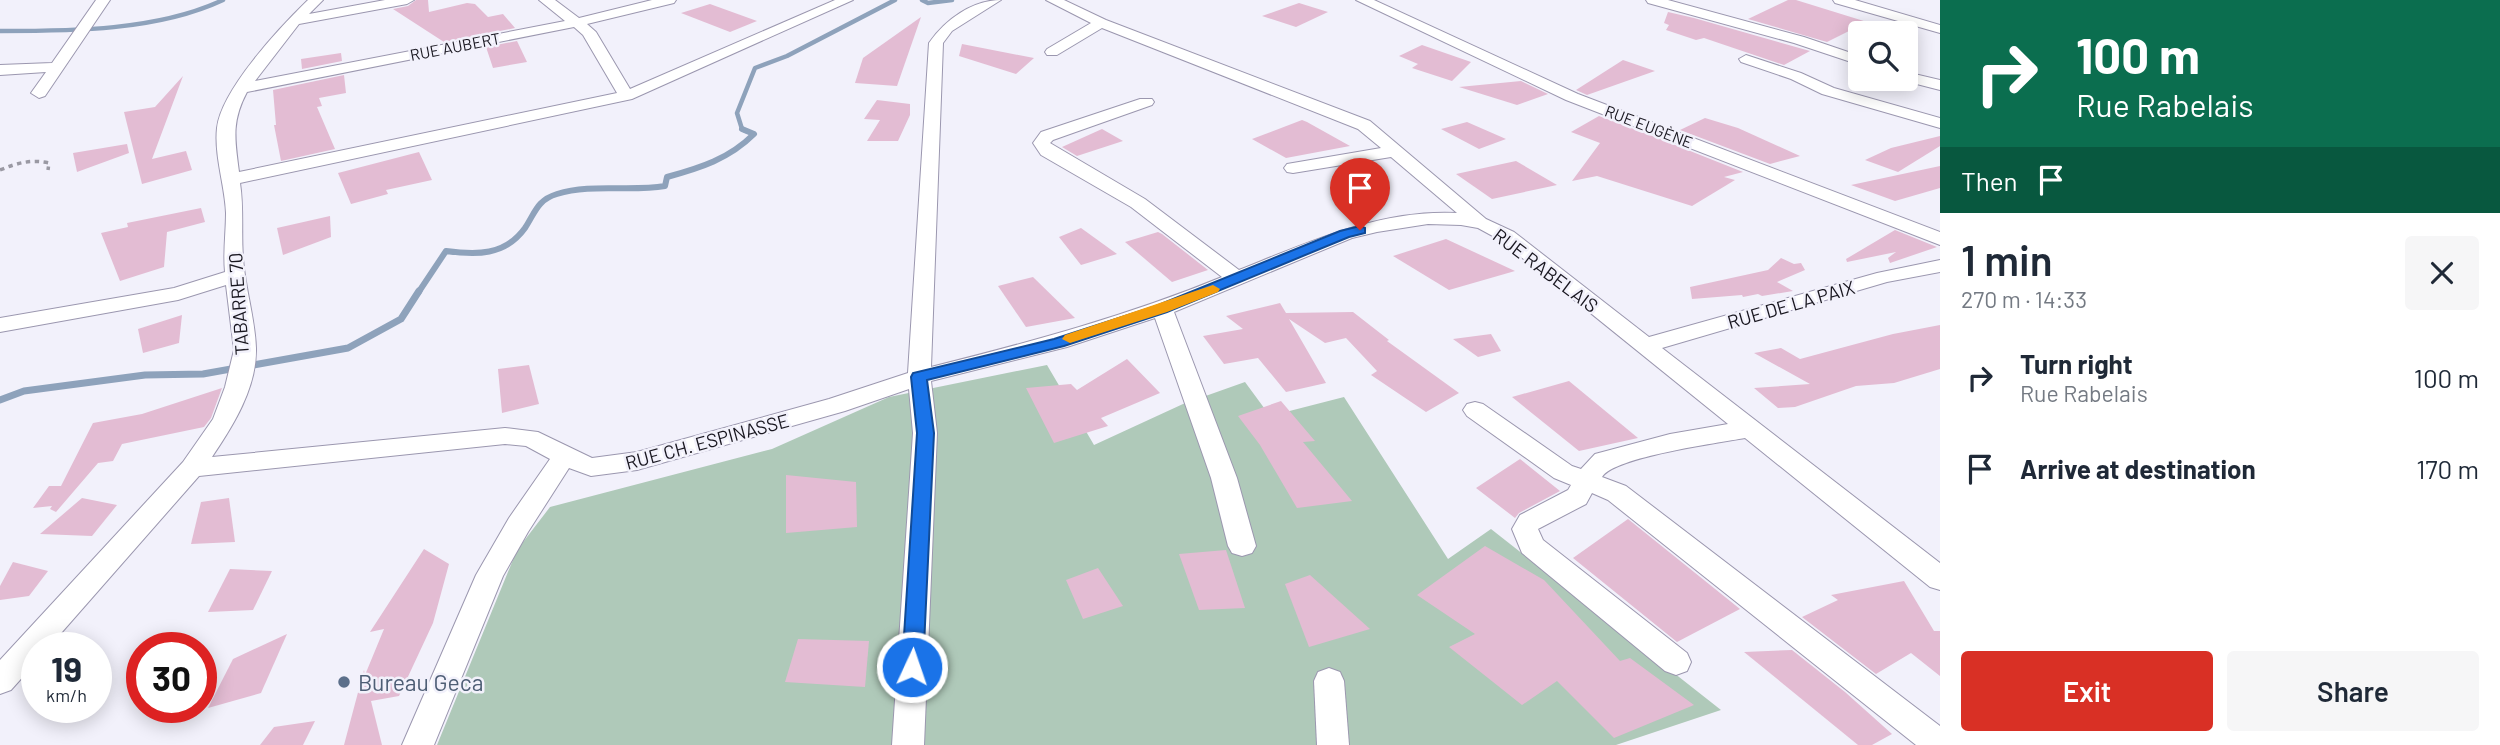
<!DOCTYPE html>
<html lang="en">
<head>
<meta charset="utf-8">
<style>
  :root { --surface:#fff; --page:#f6f6f7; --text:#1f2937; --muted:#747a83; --accent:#d93025 }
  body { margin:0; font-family:Barlow,sans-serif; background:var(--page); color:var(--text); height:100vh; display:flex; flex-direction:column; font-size:26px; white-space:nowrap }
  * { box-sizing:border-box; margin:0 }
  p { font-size:23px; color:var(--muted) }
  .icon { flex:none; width:38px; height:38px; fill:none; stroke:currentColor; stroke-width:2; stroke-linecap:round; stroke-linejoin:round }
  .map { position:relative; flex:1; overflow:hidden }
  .details { display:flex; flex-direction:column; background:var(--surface); width:560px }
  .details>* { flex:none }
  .top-card { background:#0b6e4f; color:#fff; overflow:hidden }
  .controls { position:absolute; left:1848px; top:21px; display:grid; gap:14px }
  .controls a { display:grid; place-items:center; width:70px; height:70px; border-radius:7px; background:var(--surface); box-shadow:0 4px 18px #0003; font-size:35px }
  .speed { position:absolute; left:21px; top:632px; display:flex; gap:14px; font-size:35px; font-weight:700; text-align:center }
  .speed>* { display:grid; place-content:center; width:91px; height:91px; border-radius:50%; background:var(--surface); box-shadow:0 4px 18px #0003; line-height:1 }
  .speed small { font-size:18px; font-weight:400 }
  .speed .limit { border:10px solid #d22; background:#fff; color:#111 }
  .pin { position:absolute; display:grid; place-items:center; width:60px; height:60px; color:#fff; margin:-72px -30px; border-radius:50% 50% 50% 0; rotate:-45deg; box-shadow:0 0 7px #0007 }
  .pin .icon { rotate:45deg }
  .me { position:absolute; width:77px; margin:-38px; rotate:3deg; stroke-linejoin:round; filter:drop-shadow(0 0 5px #0008) }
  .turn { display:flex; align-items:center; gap:24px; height:147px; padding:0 21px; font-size:32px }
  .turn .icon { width:91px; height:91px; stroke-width:2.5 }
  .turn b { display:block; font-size:49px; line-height:60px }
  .then { display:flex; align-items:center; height:66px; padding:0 21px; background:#0003; gap:14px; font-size:26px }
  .round { display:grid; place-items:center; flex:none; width:74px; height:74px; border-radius:7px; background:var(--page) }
  .summary { display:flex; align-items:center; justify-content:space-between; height:119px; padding:0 21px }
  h1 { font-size:42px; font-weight:600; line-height:52px }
  .action { display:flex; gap:14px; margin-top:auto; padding:14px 21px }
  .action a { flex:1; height:80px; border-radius:7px; background:var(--accent); color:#fff; font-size:28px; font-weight:600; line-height:80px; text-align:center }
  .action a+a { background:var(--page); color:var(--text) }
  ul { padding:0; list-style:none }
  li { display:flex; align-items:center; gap:21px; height:91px; padding:0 21px }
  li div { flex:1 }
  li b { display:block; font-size:26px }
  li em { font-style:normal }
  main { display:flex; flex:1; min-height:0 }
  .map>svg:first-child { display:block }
</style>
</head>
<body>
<main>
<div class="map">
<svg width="1940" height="745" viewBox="0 0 1940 745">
  <rect width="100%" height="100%" fill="#f2f1fb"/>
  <polygon fill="#afc9b9" points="1047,365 1094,445 1183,404 1245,382 1270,416 1344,397 1448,559 1491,529 1721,710 1616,745 437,745 517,550 550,507 772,449 889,397"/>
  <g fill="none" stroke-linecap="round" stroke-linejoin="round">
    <g stroke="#8ea2bb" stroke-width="4.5">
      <polyline points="922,0 928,3 952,0"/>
      <path d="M0,31c72,0 157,0 223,-31"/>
      <polyline points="746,131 742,129 737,113 755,68 787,56 895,0"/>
    </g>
    <path stroke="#8ea2bb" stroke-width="6" d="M418,293l28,-42c30,4 59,5 79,-23 10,-15 12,-28 32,-34 34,-11 73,-2 108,-8l2,-9c33,-9 62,-18 87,-43l-12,-5"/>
    <polyline stroke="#8ea2bb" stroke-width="7" points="0,400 24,391 145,375 203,374 348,348 401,319 419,291"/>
  </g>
  <g fill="#e3bcd3">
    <polygon points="416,0 428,0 429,12 467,3 475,4 488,17 503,14 515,28 444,42 393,9 408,6"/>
    <polygon points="1788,0 1796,0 1867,22 1827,42 1748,19"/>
    <polygon points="1299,3 1328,12 1296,27 1262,16"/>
    <polygon points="710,4 757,21 730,32 681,13"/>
    <polygon points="1668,12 1694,18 1810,51 1784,65 1704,38 1696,40 1666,30 1669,25 1664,23"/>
    <polygon points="921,17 897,86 855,83 863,58"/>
    <polygon points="517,41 527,62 493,68 486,47"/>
    <polygon points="962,44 1034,58 1016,74 959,56"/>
    <polygon points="1422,45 1471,62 1452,81 1412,68 1418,64 1399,56"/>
    <polygon points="341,53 342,61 302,69 301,59"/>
    <polygon points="1623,60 1655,71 1587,95 1576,90"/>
    <polygon points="344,75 346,93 319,98 322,106 317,107 335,149 281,161 274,125 276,125 273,90"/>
    <polygon points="183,76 152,159 186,151 192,170 142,184 124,112 155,107"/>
    <polygon points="1521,81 1548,94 1517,105 1459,87"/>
    <polygon points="877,100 910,104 910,115 898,141 867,141 880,120 864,119"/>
    <polygon points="1599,116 1660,139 1743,172 1724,177 1735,180 1692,206 1597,176 1572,181 1600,143 1571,132"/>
    <polygon points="1705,118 1738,128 1800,156 1770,164 1680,130"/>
    <polygon points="1302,120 1307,122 1350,146 1286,158 1252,139"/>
    <polygon points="1467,122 1506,139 1479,149 1441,129"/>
    <polygon points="1102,129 1123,141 1077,156 1062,147"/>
    <polygon points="1940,136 1940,146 1898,172 1865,160 1891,148"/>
    <polygon points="127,144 129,153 77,172 73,153"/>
    <polygon points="419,152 432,180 386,190 388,194 351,204 338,173"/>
    <polygon points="1516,161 1557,185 1492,199 1456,174"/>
    <polygon points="1940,166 1940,188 1895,201 1851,185"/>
    <polygon points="201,208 205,222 167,232 164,267 120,281 101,233 128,227 127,223"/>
    <polygon points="330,216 331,237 283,255 277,228"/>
    <polygon points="1081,228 1117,254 1081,265 1059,237"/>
    <polygon points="1895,230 1937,247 1890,263 1888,258 1896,252 1847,262 1846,259"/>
    <polygon points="1158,232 1162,234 1208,270 1172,282 1125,242"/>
    <polygon points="1446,239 1515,271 1449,290 1393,256"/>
    <polygon points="1781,258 1794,264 1801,263 1805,270 1777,282 1793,291 1762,296 1758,294 1743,297 1742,295 1692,299 1690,287 1768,270"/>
    <polygon points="1033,277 1075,318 1026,327 998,286"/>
    <polygon points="1280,303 1286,313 1353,312 1389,340 1387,341 1459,393 1426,412 1371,375 1377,371 1346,338 1325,343 1289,319 1326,383 1286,392 1258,358 1224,364 1203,336 1243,329 1226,316"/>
    <polygon points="182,315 179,343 143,353 138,329"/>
    <polygon points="1940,325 1940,369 1894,383 1856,386 1795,407 1778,408 1754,388 1810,384 1754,353 1781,348 1800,359 1893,334"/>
    <polygon points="1491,334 1501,351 1478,357 1453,339"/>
    <polygon points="1127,359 1160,393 1101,418 1108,426 1054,443 1026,388 1071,384 1077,390"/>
    <polygon points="529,365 539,404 502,413 498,369"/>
    <polygon points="1569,381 1638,438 1579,451 1512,397"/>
    <polygon points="222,388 211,418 204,427 122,444 113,461 98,463 56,512 50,509 52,506 33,508 49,486 61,486 93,423 142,414"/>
    <polygon points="1281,401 1315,441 1303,442 1352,501 1297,508 1260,445 1238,416"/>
    <polygon points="1520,459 1560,491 1519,513 1515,518 1476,488"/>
    <polygon points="786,475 856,482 857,527 786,533"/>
    <polygon points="82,498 117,505 92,536 40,534"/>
    <polygon points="229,498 235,542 191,544 201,502"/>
    <polygon points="1628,519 1740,609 1677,642 1573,558"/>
    <polygon points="1485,546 1544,580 1620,661 1630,658 1694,705 1614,738 1557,681 1522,705 1449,647 1475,634 1417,595"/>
    <polygon points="424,549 449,564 433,623 399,696 371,701 382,745 344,745 364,670 365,675 384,629 370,632"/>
    <polygon points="1226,550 1245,608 1199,610 1179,554"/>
    <polygon points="13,562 48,571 29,596 0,600 0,586"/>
    <polygon points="1098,568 1123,606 1083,619 1066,580"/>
    <polygon points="230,569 272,571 253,610 208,612"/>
    <polygon points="1310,575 1370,629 1309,647 1285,584"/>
    <polygon points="1904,581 1934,631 1940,631 1940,676 1911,653 1876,674 1802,617 1838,600 1831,595"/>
    <polygon points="287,634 261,693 208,708 233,659"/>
    <polygon points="798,639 869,641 865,687 785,682"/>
    <polygon points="1792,650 1845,692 1892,734 1872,745 1858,745 1744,652"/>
    <polygon points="315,721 303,745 260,745 274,727"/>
  </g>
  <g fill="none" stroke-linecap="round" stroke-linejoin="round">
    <g stroke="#9b97af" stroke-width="2">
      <g id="minor">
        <polygon points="96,0 110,0 45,96 39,98 31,93 46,72 0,75 0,65 52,63"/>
        <path d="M308,0h15l-14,14 76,-14h29l-7,4 -108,20 -44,57 310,-60 -26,-21h16l24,18 73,-18h24l-2,3 -87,21 9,8 34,57 205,-89h18l-221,99 -392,84c4,26 1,49 3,75 2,30 12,60 13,90 1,40 -23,78 -44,109l293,-29 33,4 54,26 45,-6 192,-53 79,-26 21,-330c16,-23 43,-43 72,-43l-49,31 -9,12 -12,324c100,-25 196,-51 291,-90l-91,-70 -90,-52 -8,-12 8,-11 99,-33h12l2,3 -2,3 -99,35 -3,3 95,56 94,71c70,-28 141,-61 218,-57l-66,-56 -98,16 -6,-1 -3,-4 3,-4 94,-16 -23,-19 -256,-101 -45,27h-10l-2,-3 2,-3 44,-26 -45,-23h18l42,20 264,101 116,98 28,13 135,105 228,-64 63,-13v12l-53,10 -225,66 278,215v27l-10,-3 -185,-149c-27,5 -131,19 -143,39l24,9 314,240v19h-24l-308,-245 -16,-7 -6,11 -48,25 5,11 144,113 4,9 -4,9 -11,4 -11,-4 -143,-118 -10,-24 8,-14 48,-25 3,-5 -17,-7 -87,-62 -4,-6 4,-6 8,-2 8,2 89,62 9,3 14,-15 75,-20 58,-10 -228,-184 -22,-12 -17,-3 -33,-1 -51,8 -25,6 -178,74 63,166 19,68 -4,7 -10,3 -10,-3 -4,-7 -17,-68 -56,-160 -88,29 -136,34 6,52 -13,312h-32l21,-312 -4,-44 -64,22 -208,59 -46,6 -22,-8 -41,64 -25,44 -69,169h-32l74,-170 33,-57 41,-59 -24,-13 -21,-2 -306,32 -151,172h-11v13l-26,29 -11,4v-34l183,-198 30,-43 12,-32 9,-37 -8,-65 -48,15 -178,32v-14l174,-30 51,-16c-2,-20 1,-39 1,-59 -1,-27 -12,-57 -9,-85 4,-38 64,-102 91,-128zM574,27l9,8 34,58 -378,79c-4,-32 -8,-50 8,-80z"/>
        <polygon points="1356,0 1374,0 1578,94 1940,232 1940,245 1566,100"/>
        <polygon points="1646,0 1668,0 1804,37 1860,56 1860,65 1794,43 1648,3"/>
        <polygon points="1833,0 1855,0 1940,25 1940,33 1835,3"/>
        <polygon points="1746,55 1801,73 1834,88 1940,118 1940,128 1822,94 1791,79 1741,62 1739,59"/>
        <polygon points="1906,72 1940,80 1940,90 1901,80 1906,79"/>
        <polygon points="1329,668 1340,672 1344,681 1349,745 1317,745 1314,681 1318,672"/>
      </g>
    </g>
    <path stroke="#9a99a3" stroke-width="3.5" stroke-dasharray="4.5 4.5" stroke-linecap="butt" d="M0,170c17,-7 31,-11 49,-7l-1,7"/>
    <use href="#minor" fill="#fff" fill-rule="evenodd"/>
  </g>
  <polygon fill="#1a73e8" stroke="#114b97" stroke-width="2" points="1360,226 1365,228 1365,233 1349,237 1167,312 1064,346 927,380 934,433 923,667 920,673 912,676 905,673 902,667 917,433 911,377 913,373 1054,339 1156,306 1340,231"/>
  <polygon fill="#f59e0b" points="1213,285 1220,289 1218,292 1167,312 1070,343 1062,339 1065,335"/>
  <circle fill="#5c6f8a" stroke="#f2f1fb" stroke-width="2.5" cx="344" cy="682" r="7"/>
  <g text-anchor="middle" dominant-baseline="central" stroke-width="5" stroke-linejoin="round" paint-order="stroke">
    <g font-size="16" fill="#18161f" stroke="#f2f1fb">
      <text transform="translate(455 46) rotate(-11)">RUE AUBERT</text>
      <text transform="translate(1649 126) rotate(21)">RUE EUGÈNE</text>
    </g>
    <g font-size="19" fill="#18161f" stroke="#f2f1fb">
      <text transform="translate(1546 270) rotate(37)">RUE RABELAIS</text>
      <text transform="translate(238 304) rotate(-94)">TABARRE 70</text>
      <text transform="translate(1791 304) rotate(-16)">RUE DE LA PAIX</text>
      <text transform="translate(707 441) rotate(-15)">RUE CH. ESPINASSE</text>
    </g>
    <g font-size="23" fill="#4e5e75" stroke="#f2f1fb" text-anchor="start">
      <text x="358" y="682">Bureau Geca</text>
    </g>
  </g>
</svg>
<div class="controls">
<a><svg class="icon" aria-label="search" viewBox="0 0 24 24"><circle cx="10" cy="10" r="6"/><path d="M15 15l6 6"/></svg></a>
</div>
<div class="speed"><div>19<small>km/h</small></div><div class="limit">30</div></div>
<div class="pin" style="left:1360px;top:230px;background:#d93025"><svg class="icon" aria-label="arrive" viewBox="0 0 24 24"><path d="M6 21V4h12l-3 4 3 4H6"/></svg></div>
<svg class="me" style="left:912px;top:667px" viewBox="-20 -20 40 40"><circle r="17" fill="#1a73e8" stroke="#fff" stroke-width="3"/><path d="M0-11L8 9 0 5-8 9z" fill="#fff"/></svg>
</div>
<section class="details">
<div class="top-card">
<div class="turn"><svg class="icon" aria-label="right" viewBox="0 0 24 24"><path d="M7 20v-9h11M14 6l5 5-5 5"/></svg><div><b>100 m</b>Rue Rabelais</div></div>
<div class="then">Then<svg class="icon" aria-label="arrive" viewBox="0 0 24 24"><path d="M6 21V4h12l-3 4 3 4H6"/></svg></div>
</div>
<div class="summary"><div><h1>1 min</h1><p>270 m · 14:33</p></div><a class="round"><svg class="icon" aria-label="close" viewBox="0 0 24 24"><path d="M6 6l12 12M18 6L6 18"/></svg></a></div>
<ul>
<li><svg class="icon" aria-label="right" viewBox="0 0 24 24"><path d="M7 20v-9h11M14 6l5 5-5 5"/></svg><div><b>Turn right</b><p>Rue Rabelais</p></div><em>100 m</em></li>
<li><svg class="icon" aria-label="arrive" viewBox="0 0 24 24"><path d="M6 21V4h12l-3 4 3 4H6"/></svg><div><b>Arrive at destination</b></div><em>170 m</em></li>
</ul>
<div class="action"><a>Exit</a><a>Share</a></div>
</section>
</main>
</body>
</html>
